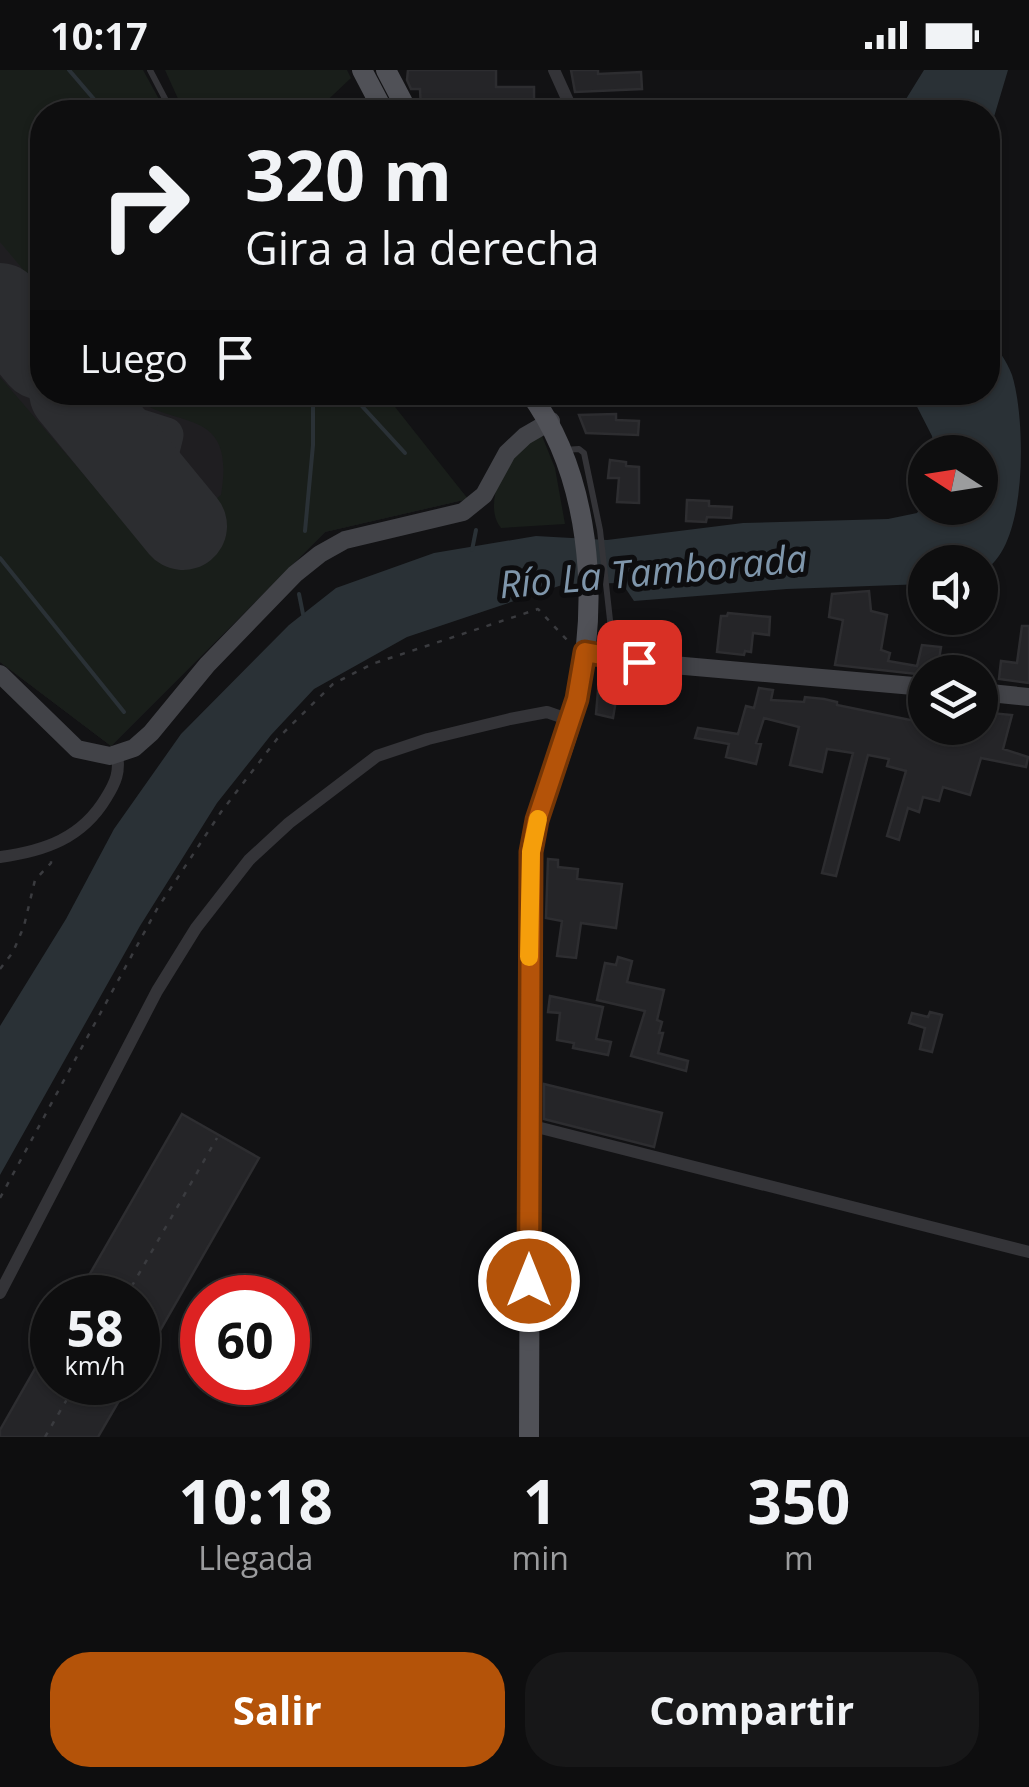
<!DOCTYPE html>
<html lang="es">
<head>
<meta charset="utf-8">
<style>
  :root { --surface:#0e0e0f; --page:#171718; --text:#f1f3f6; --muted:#9b9c9e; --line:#2e2e2f; --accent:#b45309 }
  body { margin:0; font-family:"Open Sans",sans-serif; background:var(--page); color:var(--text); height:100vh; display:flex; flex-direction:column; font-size:38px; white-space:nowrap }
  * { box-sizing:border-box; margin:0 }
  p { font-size:32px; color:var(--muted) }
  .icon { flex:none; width:55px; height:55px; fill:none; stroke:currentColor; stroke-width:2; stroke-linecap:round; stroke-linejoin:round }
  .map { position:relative; height:1367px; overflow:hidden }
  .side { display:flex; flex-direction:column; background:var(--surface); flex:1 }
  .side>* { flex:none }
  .banner { position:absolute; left:30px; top:30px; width:970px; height:305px; border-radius:40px; box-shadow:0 2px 8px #0004,0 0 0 2px var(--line); background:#0e0e0f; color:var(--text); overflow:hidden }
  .needle { width:65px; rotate:282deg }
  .controls { position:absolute; left:908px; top:365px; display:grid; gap:20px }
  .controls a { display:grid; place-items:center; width:90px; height:90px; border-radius:50%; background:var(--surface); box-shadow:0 2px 8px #0004,0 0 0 2px var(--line); font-size:50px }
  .speed { position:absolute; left:30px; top:1205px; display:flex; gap:20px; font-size:50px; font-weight:700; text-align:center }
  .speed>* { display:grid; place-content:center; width:130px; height:130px; border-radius:50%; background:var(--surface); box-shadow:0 2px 8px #0004,0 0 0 2px var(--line); line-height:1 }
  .speed small { font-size:25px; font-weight:400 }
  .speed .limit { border:15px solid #d22; background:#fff; color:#111 }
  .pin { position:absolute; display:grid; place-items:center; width:85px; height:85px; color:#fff; margin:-42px; border-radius:20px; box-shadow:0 5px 15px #0006 }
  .me { position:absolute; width:110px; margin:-55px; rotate:0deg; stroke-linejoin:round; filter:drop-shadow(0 0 8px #0008) }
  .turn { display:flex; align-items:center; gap:35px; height:210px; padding:0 50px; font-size:45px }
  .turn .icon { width:130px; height:130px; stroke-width:2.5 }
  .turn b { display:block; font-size:70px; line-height:85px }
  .then { display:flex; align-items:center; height:95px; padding:0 50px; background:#0003; gap:20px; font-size:38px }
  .eta { display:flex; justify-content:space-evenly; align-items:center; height:170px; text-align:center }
  .eta b { font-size:60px; font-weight:700; line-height:70px }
  .action { display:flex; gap:20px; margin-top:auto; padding:20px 50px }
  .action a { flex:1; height:115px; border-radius:40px; background:var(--accent); color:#fff; font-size:40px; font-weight:700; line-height:115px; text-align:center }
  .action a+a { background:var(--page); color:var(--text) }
  .status { display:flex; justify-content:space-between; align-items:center; height:70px; padding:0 50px; background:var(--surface); direction:ltr }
  .status svg { height:28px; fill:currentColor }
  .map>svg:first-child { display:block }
</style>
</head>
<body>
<div class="status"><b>10:17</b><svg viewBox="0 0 49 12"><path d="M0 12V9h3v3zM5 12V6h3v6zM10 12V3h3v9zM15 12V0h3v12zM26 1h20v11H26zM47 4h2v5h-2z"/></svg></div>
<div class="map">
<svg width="1029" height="1367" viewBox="0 0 1029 1367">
  <rect width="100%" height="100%" fill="#121214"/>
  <polygon fill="#1f1e21" points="0,0 42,42 42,322 377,323 468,429 325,462 111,676 0,592"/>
  <g fill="#191e1a">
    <polygon points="0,0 143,0 166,42 42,42 42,222 0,172"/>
    <polygon points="165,0 347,0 351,8 315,42 184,42"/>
    <path d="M0,307l151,176 70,-58c16,-94 -50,-62 -92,-102h255l84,106 -143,33 -214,214 -111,-84z"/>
    <path d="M542,366l13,32 10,56 -64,4c-19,-23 4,-71 26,-86 5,-3 10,-4 15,-6z"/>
  </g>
  <g fill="#2a3136">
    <polygon points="924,0 1008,0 988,67 988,42 898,42"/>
    <path d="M988,264c8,13 19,27 24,41 14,44 17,178 -32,197v-10h-55v22l-138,5 -153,12 -12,-18 -57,1 -158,53 -93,52 -43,46 -54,68 -77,123 -140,249v-149l66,-107 48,-90 67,-95 108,-109 47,-37 98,-35 102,-17 71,4 136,-17 145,-4 29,-6 8,-11v6h55v-56h-45l-3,-16 -22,-43 78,-1z"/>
  </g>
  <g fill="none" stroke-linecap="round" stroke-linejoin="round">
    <g stroke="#2a3136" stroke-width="4">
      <polyline points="69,0 105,42"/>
      <polyline points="349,322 405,383"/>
      <polyline points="305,461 313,375 313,322"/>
      <polyline points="472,480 476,460"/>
      <polyline points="0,488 124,642"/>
      <polyline points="299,524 303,544"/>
    </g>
    <polyline stroke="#2c2d30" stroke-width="35" points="74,324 97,343 166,365 161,385"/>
    <g stroke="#2c2d30" stroke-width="88">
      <polyline points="0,237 42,286"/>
      <polyline points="73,322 183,456"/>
    </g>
  </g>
  <g fill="#252528" stroke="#2d2d30" stroke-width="2.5">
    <polygon points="408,0 496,0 496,17 534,17 534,30 519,30 519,41 421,40 420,19 411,19 407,10"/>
    <polygon points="571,0 598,0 598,4 641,2 642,19 575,22"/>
    <polygon points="616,344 616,350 639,351 638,365 586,363 579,345"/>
    <polygon points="610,390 626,392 626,396 639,397 639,433 617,432 619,408 608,408"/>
    <polygon points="687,430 709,431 709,436 732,437 731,448 707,447 706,452 686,451"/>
    <polygon points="869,521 871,541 887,545 881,580 890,583 888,591 917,596 922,575 941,577 937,602 917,604 835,595 843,550 829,547 832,524"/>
    <polygon points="728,543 770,547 769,565 753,563 751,582 745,581 744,585 717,582 721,546 727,546"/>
    <polygon points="632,554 664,557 663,582 629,577"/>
    <polygon points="1022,556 1029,556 1029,613 999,609 1001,591 1017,593"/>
    <polygon points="599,609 638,610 635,626 617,624 613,648 596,644"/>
    <polygon points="759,618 773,620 771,630 804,632 805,627 824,629 837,632 837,635 925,653 925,658 989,658 992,643 1012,645 1003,679 1028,687 1026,697 981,688 970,725 943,717 939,731 923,727 919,742 908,738 899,770 887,766 906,701 887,696 889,689 868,685 836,806 822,803 853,683 827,679 822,702 790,695 799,657 764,648 756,673 761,674 756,694 726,687 729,674 695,668 698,658 738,664 746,636 754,638"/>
    <polygon points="548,789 558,790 558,797 578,799 577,809 622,814 616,858 581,853 576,888 557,886 562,851 546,848"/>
    <polygon points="618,887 632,891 627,912 664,920 657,950 662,952 659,963 663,963 658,983 688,991 686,1001 631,986 645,941 597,930 605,893 616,895"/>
    <polygon points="550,926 603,937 596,969 611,972 608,985 573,978 574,973 557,970 560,943 548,942"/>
    <polygon points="930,942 942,945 932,982 920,979 925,958 909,953 912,943 928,947"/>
    <polygon points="544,1014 662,1043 654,1077 544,1049"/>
    <polygon points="182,1044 259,1088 138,1299 138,1228 76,1228"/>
    <polygon points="52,1269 52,1312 130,1312 98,1367 0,1367 0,1360"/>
  </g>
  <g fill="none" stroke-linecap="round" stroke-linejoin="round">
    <g stroke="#3a3b3f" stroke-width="2.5" stroke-dasharray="5 8" stroke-linecap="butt">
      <polyline points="0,899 13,882 24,856 35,810 51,793 51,787"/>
      <polyline points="0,1128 157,839 221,742 277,669 333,614 372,594 538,539 568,571"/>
      <polyline points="125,1228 217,1068"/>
      <polyline points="45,1367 77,1312"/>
    </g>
    <g stroke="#343438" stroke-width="6">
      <polyline points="150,0 172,42"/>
      <polyline points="564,380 579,379 584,383 600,460 614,586"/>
    </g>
    <g stroke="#343438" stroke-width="12">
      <polyline points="554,0 573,42"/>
      <path d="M0,787c45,-6 82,-19 106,-59 10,-16 14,-26 11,-44"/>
      <polyline points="529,1055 1029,1182"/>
      <polyline points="0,1223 157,921 196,858 249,790 289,753 377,686 428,669 510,649 547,642 570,650"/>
    </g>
    <g stroke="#424348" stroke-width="18">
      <polyline points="585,582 639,592 925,617"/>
      <polyline points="0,604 77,679 110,686 134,678 151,663 207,595 295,504 320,484 345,470 463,442 484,425 507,383 525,366 551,351"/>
      <polyline points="980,622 1029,627"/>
    </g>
    <g stroke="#505157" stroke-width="20">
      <polyline points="362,0 384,42"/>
      <polyline points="386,0 408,42"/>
      <path d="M529,1367l2,-586c10,-53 36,-102 47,-155 21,-99 13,-220 -49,-304"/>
    </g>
  </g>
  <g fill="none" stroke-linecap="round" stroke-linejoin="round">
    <g stroke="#753606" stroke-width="25">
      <polyline id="route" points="529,1211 531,782 537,750 577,629 585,582 639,592"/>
    </g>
    <use href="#route" stroke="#b45309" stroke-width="18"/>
    <polyline stroke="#f59e0b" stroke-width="18" points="529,887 531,782 538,749"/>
  </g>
  <g text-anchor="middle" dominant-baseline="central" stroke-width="10" stroke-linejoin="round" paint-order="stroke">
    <g font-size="38" font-style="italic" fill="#7f96ab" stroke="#0d0d0f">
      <text transform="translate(653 500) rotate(-5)">Río La Tamborada</text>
    </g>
  </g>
</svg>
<div class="controls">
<a><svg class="needle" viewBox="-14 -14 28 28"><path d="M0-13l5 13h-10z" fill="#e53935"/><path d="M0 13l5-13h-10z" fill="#9b9c9e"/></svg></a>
<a><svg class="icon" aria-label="sound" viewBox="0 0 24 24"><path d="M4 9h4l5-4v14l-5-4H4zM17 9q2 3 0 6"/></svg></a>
<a><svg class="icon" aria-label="layers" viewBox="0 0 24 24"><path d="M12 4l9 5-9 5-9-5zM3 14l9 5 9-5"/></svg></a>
</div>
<div class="speed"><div>58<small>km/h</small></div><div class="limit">60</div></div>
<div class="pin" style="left:639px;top:592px;background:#d93025"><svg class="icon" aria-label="arrive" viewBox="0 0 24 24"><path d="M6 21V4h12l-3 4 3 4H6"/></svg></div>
<svg class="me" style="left:529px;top:1211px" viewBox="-20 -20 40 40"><circle r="17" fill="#b45309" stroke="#fff" stroke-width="3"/><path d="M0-11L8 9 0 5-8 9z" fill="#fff"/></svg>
<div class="banner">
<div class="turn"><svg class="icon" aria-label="right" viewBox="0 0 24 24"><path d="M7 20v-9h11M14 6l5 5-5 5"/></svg><div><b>320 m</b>Gira a la derecha</div></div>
<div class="then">Luego<svg class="icon" aria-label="arrive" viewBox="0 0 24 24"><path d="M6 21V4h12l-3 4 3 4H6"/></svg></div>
</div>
</div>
<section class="side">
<div class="eta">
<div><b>10:18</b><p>Llegada</p></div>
<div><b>1</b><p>min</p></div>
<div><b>350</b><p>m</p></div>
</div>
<div class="action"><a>Salir</a><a>Compartir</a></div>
</section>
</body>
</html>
